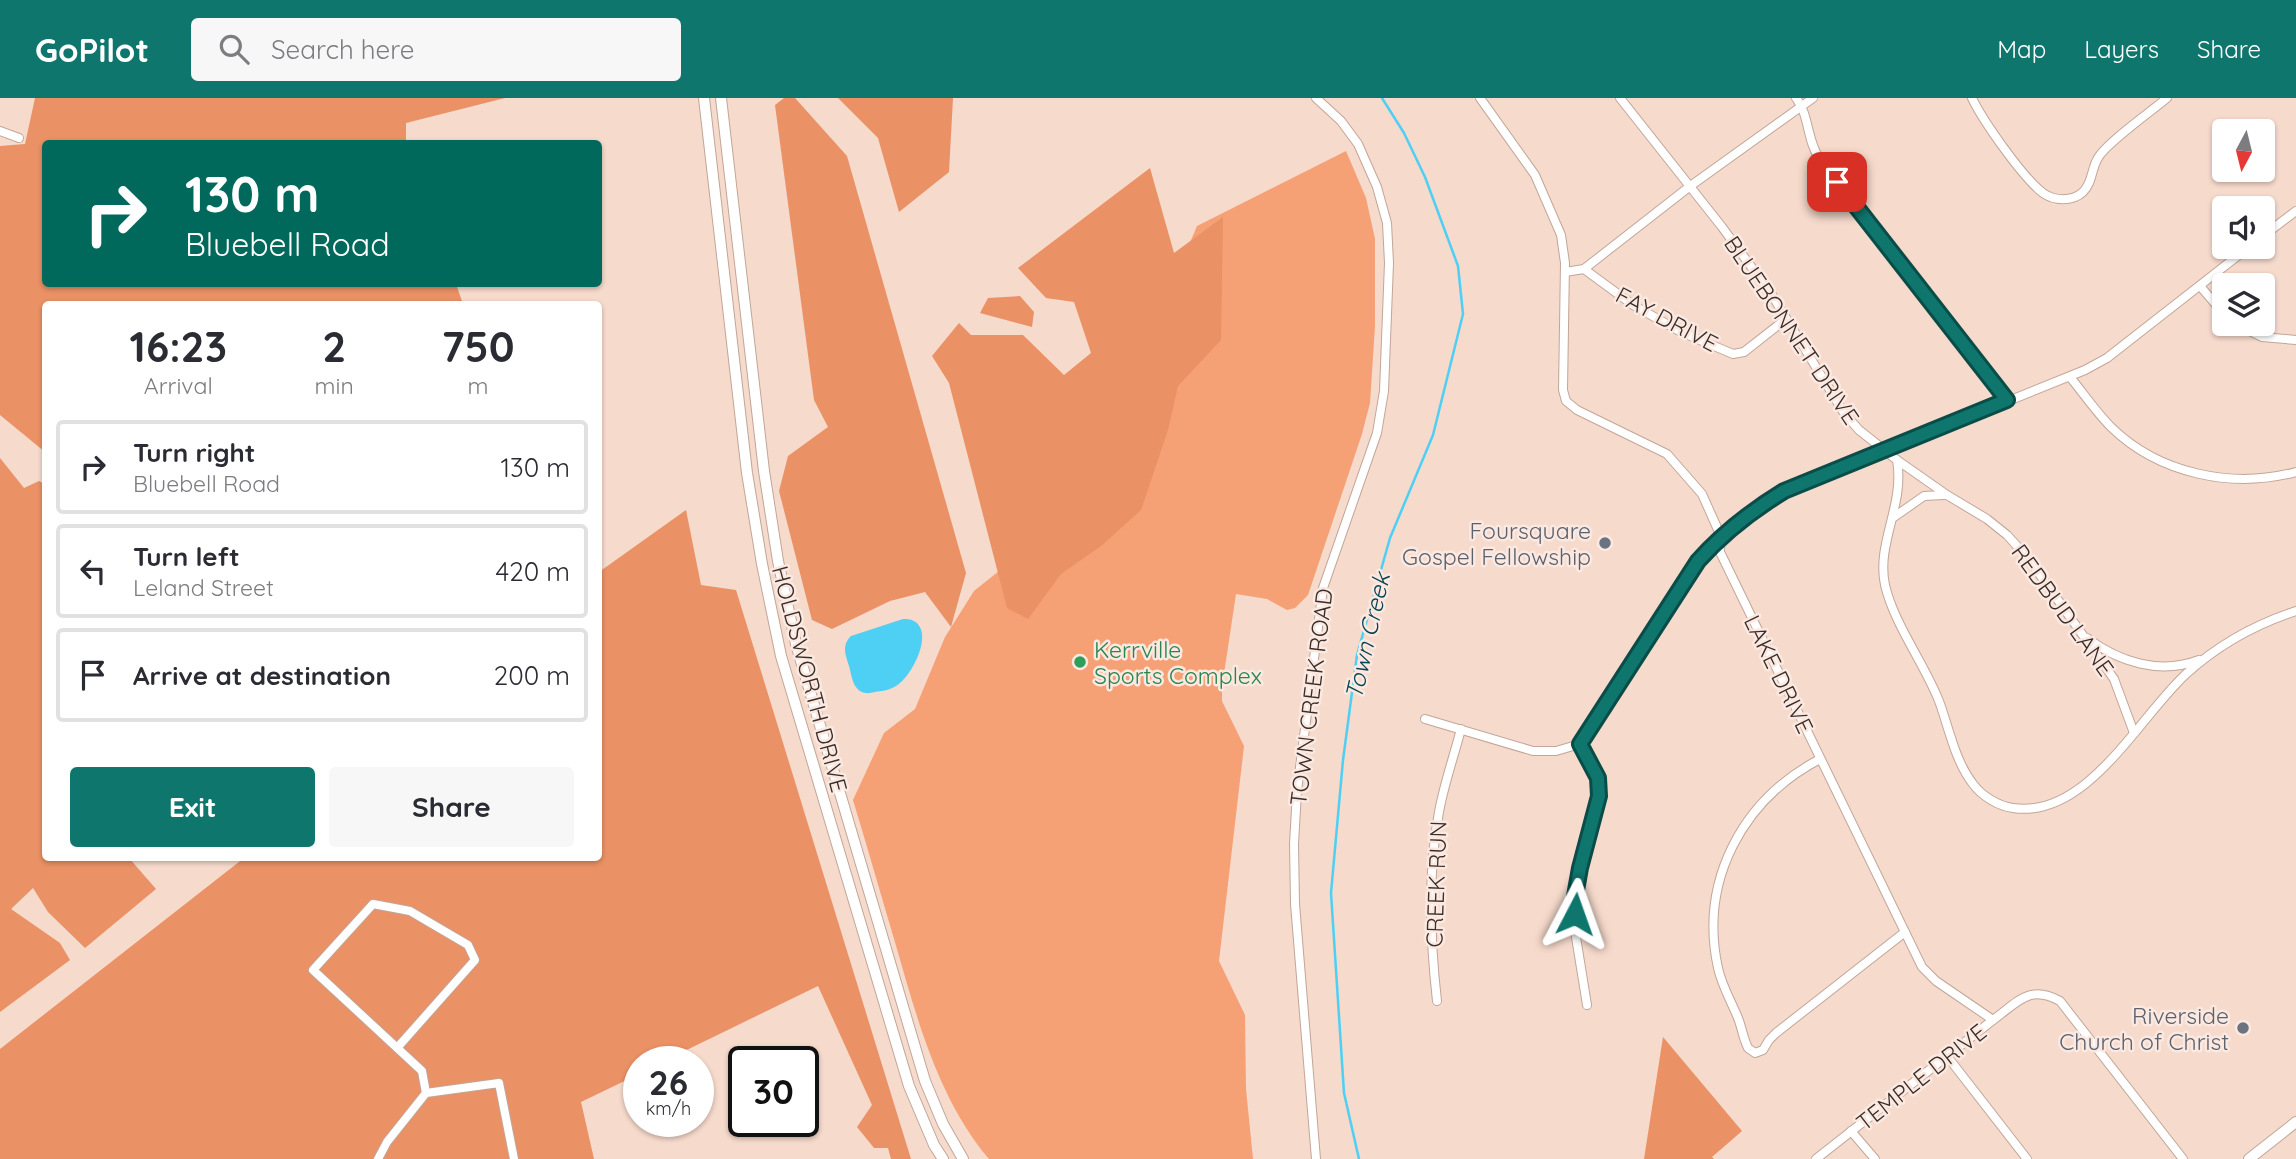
<!DOCTYPE html>
<html lang="en">
<head>
<meta charset="utf-8">
<style>
  :root { --surface:#fff; --page:#f7f7f7; --text:#2b2b33; --muted:#7c7c81; --line:#e1e1e2; --accent:#0f766e }
  body { margin:0; font-family:Quicksand,sans-serif; background:var(--page); color:var(--text); height:100vh; display:flex; flex-direction:column; font-size:26px; white-space:nowrap }
  * { box-sizing:border-box; margin:0 }
  p { font-size:23px; color:var(--muted) }
  .icon { flex:none; width:38px; height:38px; fill:none; stroke:currentColor; stroke-width:2; stroke-linecap:round; stroke-linejoin:round }
  .map { position:relative; flex:1; overflow:hidden }
  .panel { position:absolute; left:42px; top:203px; width:560px; height:560px; display:flex; flex-direction:column; background:var(--surface); border-radius:7px; box-shadow:0 2px 5px #0004 }
  .panel>* { flex:none }
  .hud { position:absolute; left:42px; top:42px; width:560px; height:147px; border-radius:7px; box-shadow:0 2px 5px #0004; background:#00695c; color:#fff; overflow:hidden }
  .needle { width:46px; rotate:187deg }
  .controls { position:absolute; left:2212px; top:21px; display:grid; gap:14px }
  .controls a { display:grid; place-items:center; width:63px; height:63px; border-radius:7px; background:var(--surface); box-shadow:0 2px 5px #0004; font-size:35px }
  .speed { position:absolute; left:623px; top:948px; display:flex; gap:14px; font-size:35px; font-weight:700; text-align:center }
  .speed>* { display:grid; place-content:center; width:91px; height:91px; border-radius:50%; background:var(--surface); box-shadow:0 2px 5px #0004; line-height:1 }
  .speed small { font-size:18px; font-weight:400 }
  .speed .limit { border:4px solid #111; border-radius:10px; background:#fff; color:#111 }
  .pin { position:absolute; display:grid; place-items:center; width:60px; height:60px; color:#fff; margin:-30px; border-radius:14px; box-shadow:0 4px 10px #0006 }
  .me { position:absolute; width:77px; margin:-38px; rotate:4deg; stroke-linejoin:round; filter:drop-shadow(0 0 5px #0008) }
  .turn { display:flex; align-items:center; gap:24px; height:147px; padding:0 28px; font-size:32px }
  .turn .icon { width:91px; height:91px; stroke-width:2.5 }
  .turn b { display:block; font-size:49px; line-height:60px }
  .eta { display:flex; justify-content:space-evenly; align-items:center; height:119px; text-align:center }
  .eta b { font-size:42px; font-weight:800; line-height:49px }
  .action { display:flex; gap:14px; margin-top:auto; padding:14px 28px }
  .action a { flex:1; height:80px; border-radius:7px; background:var(--accent); color:#fff; font-size:28px; font-weight:800; line-height:80px; text-align:center }
  .action a+a { background:var(--page); color:var(--text) }
  ul { padding:0; list-style:none }
  li { display:flex; align-items:center; gap:21px; height:94px; margin:0 14px 10px; padding:0 14px; border:4px solid var(--line); border-radius:7px }
  li div { flex:1 }
  li b { display:block; font-size:26px }
  li em { font-style:normal }
  header { display:flex; align-items:center; gap:42px; box-sizing:border-box; height:98px; padding:0 35px; background:var(--accent); color:#fff }
  header strong { font-size:33px }
  nav { display:flex; gap:38px; margin-inline-start:auto; font-size:24px }
  .search { width:490px; height:63px; background:var(--page); display:flex; align-items:center; gap:18px; box-sizing:border-box; padding:0 24px; border-radius:7px; color:var(--muted); font-size:26px }
  .map>svg:first-child { display:block }
</style>
</head>
<body>
<header>
<strong>GoPilot</strong>
<div class="search"><svg class="icon" aria-label="search" viewBox="0 0 24 24"><circle cx="10" cy="10" r="6"/><path d="M15 15l6 6"/></svg>Search here</div>
<nav><a>Map</a><a>Layers</a><a>Share</a></nav>
</header>
<div class="map">
<svg width="2296" height="1061" viewBox="0 0 2296 1061">
  <rect width="100%" height="100%" fill="#f6dacc"/>
  <path fill="#f6a075" d="M1346,53l20,47 9,41v87l-5,77 -8,31 -54,161 -13,13 -8,2 -20,-11 -31,-5 -14,93v14l22,45 -25,215 26,54 1,74 7,70h-264c-50,-59 -71,-137 -92,-210 -15,-50 -29,-100 -44,-149l31,-67 31,-24 30,-72 29,-46 105,-84 118,-281z"/>
  <g fill="#ea9165">
    <polygon points="35,0 505,0 406,25 406,45 46,46 46,186 456,186 463,206 46,206 45,354 0,317 0,48 25,46"/>
    <polygon points="784,0 795,0 847,58 966,475 951,529 925,494 890,503 832,531 812,522 779,393 788,358 828,329 814,302 775,7"/>
    <polygon points="838,0 953,0 949,74 899,114 878,40"/>
    <polygon points="1150,70 1174,155 1223,119 1221,242 1178,288 1168,332 1141,412 1101,448 1061,476 1028,521 1007,510 949,285 932,258 959,225 971,237 1023,237 1064,277 1091,255 1074,204 1046,200 1018,170"/>
    <polygon points="1020,198 1034,214 1032,229 980,215 988,200"/>
    <polygon points="0,360 24,390 39,383 45,386 46,760 129,760 156,791 85,850 48,814 33,790 11,811 60,845 70,862 0,914"/>
    <polygon points="686,412 701,487 736,492 911,1061 891,1061 888,1050 874,1050 857,1029 872,1007 818,888 662,964 639,964 639,976 581,1004 594,1061 0,1061 0,951 244,760 598,760 599,474"/>
    <polygon points="1663,939 1742,1033 1712,1059 1714,1061 1644,1061"/>
  </g>
  <path fill="#4dd0f4" d="M903,521c3,0 7,0 11,2 21,12 -3,57 -18,65 -6,4 -14,5 -21,6 -7,2 -14,2 -19,-5 -4,-5 -5,-14 -7,-21 -3,-11 -8,-20 2,-30z"/>
  <g fill="none" stroke-linecap="round" stroke-linejoin="round">
    <polyline stroke="#4dd0f4" stroke-width="2.5" points="1359,1061 1344,995 1331,795 1343,662 1357,557 1390,440 1433,337 1463,216 1458,168 1425,79 1404,35 1382,0"/>
    <g stroke="#c1a699" stroke-width="10">
      <g id="minor">
        <path d="M1480,0l55,77 26,60 4,28 -2,127 3,11 11,9 90,44 35,40 17,38 1,20 202,415 14,14 57,39c25,-18 36,-36 67,-19l123,158"/>
        <path d="M1620,0l102,129 50,68 72,118 15,17 38,30c8,45 -21,83 -12,125 9,39 39,78 54,116 10,27 16,60 34,83 9,12 25,22 40,24 74,11 126,-91 173,-134 32,-29 70,-50 110,-63"/>
        <path d="M1796,0c14,18 10,41 24,62l187,240"/>
        <path d="M1972,0c11,23 51,80 71,95 11,8 29,9 40,-1 10,-10 8,-23 15,-34 7,-14 55,-48 69,-60"/>
        <polyline points="0,33 19,40"/>
        <polyline points="2263,138 2296,113"/>
        <polyline points="1584,171 1633,207 1681,234 1733,256 1744,254 1786,221"/>
        <polyline points="1565,174 1584,171 1689,89 1813,0"/>
        <polyline points="2200,188 2224,216"/>
        <polyline points="2235,226 2262,239 2296,242"/>
        <path d="M2070,279c14,17 26,35 41,50 48,47 121,62 185,45"/>
        <polyline points="1897,362 1947,397 1987,421 2007,437 2028,460 2114,581 2134,635"/>
        <polyline points="1894,419 1924,398 1944,397"/>
        <path d="M2087,540c32,24 73,37 112,22"/>
        <path d="M1425,621l108,32h23l24,-7 118,-183c24,-27 55,-51 87,-70l300,-121 22,-12 142,-111"/>
        <polyline points="1580,646 1598,680 1599,698 1580,770 1575,798 1575,833 1587,907"/>
        <path d="M1820,661c-78,41 -121,122 -102,209 4,18 13,33 20,50 4,10 5,20 10,30l7,5 8,-3 6,-10 7,-7 129,-101"/>
        <path d="M1437,903c-7,-62 -10,-127 2,-189 5,-28 15,-56 22,-83"/>
        <polyline points="397,950 475,862 468,847 410,813 373,806 313,872 422,973 426,995"/>
        <polyline points="1947,958 2027,1061"/>
        <polyline points="1851,1033 1875,1061"/>
        <polyline points="378,1061 387,1044 426,995 499,985 514,1061"/>
        <polyline points="1316,1061 1295,806 1294,746 1297,693 1323,490 1377,335 1384,293 1389,165 1387,125 1377,89 1358,46 1341,23 1316,0"/>
        <polyline points="1816,1061 1993,922"/>
      </g>
    </g>
    <g stroke="#c1a699" stroke-width="12">
      <g id="secondary">
        <polyline points="704,0 747,375 762,466 781,558 909,988 934,1047 943,1061"/>
        <polyline points="721,0 764,373 778,463 796,546 925,983 943,1026 963,1061"/>
        <polyline points="2249,1061 2296,1024"/>
      </g>
    </g>
    <use href="#minor" stroke="#fff" stroke-width="8"/>
    <use href="#secondary" stroke="#fff" stroke-width="10"/>
  </g>
  <g fill="none" stroke-linecap="round" stroke-linejoin="round">
    <g stroke="#0a4d48" stroke-width="18">
      <path id="route" d="M1575,816v-18l5,-28 19,-72 -1,-18 -18,-34 118,-183c24,-27 55,-51 86,-70l223,-91 -170,-218"/>
    </g>
    <use href="#route" stroke="#0f766e" stroke-width="12"/>
  </g>
  <g fill="#6b7280" stroke="#fbe9e1" stroke-width="2.5">
    <circle cx="1605" cy="445" r="7"/>
    <circle cx="2243" cy="930" r="7"/>
  </g>
  <circle fill="#2e9e5b" stroke="#fbe9e1" stroke-width="2.5" cx="1080" cy="564" r="7"/>
  <g text-anchor="middle" dominant-baseline="central" stroke-width="5" stroke-linejoin="round" paint-order="stroke">
    <g font-size="23" fill="#392e29" stroke="#fbe9e1">
      <text transform="translate(1667 221) rotate(28)">FAY DRIVE</text>
      <text transform="translate(1792 232) rotate(56)">BLUEBONNET DRIVE</text>
      <text transform="translate(2063 512) rotate(54)">REDBUD LANE</text>
      <text transform="translate(1779 576) rotate(64)">LAKE DRIVE</text>
      <text transform="translate(810 581) rotate(75)">HOLDSWORTH DRIVE</text>
      <text transform="translate(1311 599) rotate(-83)">TOWN CREEK ROAD</text>
      <text transform="translate(1436 786) rotate(-88)">CREEK RUN</text>
      <text transform="translate(1921 979) rotate(-38)">TEMPLE DRIVE</text>
    </g>
    <g font-size="23" fill="#5b616d" stroke="#fbe9e1" text-anchor="end">
      <text x="1591" y="432">Foursquare<tspan x="1591" dy="26">Gospel Fellowship</tspan></text>
      <text x="2229" y="917">Riverside<tspan x="2229" dy="26">Church of Christ</tspan></text>
    </g>
    <g font-size="23" fill="#27864d" stroke="#fbe9e1" text-anchor="start">
      <text x="1094" y="551">Kerrville<tspan x="1094" dy="26">Sports Complex</tspan></text>
    </g>
    <g font-size="24" font-style="italic" fill="#0a4453" stroke="#fbe9e1">
      <text transform="translate(1367 538) rotate(-77)">Town Creek</text>
    </g>
  </g>
</svg>
<div class="controls">
<a><svg class="needle" viewBox="-14 -14 28 28"><path d="M0-13l5 13h-10z" fill="#e53935"/><path d="M0 13l5-13h-10z" fill="#7c7c81"/></svg></a>
<a><svg class="icon" aria-label="sound" viewBox="0 0 24 24"><path d="M4 9h4l5-4v14l-5-4H4zM17 9q2 3 0 6"/></svg></a>
<a><svg class="icon" aria-label="layers" viewBox="0 0 24 24"><path d="M12 4l9 5-9 5-9-5zM3 14l9 5 9-5"/></svg></a>
</div>
<div class="speed"><div>26<small>km/h</small></div><div class="limit">30</div></div>
<div class="pin" style="left:1837px;top:84px;background:#d93025"><svg class="icon" aria-label="arrive" viewBox="0 0 24 24"><path d="M6 21V4h12l-3 4 3 4H6"/></svg></div>
<svg class="me" style="left:1575px;top:816px" viewBox="-20 -20 40 40"><path d="M0-17L14 15 0 8-14 15z" fill="#0f766e" stroke="#fff" stroke-width="4"/></svg>
<div class="hud">
<div class="turn"><svg class="icon" aria-label="right" viewBox="0 0 24 24"><path d="M7 20v-9h11M14 6l5 5-5 5"/></svg><div><b>130 m</b>Bluebell Road</div></div>
</div>
<section class="panel">
<div class="eta">
<div><b>16:23</b><p>Arrival</p></div>
<div><b>2</b><p>min</p></div>
<div><b>750</b><p>m</p></div>
</div>
<ul>
<li><svg class="icon" aria-label="right" viewBox="0 0 24 24"><path d="M7 20v-9h11M14 6l5 5-5 5"/></svg><div><b>Turn right</b><p>Bluebell Road</p></div><em>130 m</em></li>
<li><svg class="icon" aria-label="left" viewBox="0 0 24 24"><path d="M17 20v-9H6M10 6l-5 5 5 5"/></svg><div><b>Turn left</b><p>Leland Street</p></div><em>420 m</em></li>
<li><svg class="icon" aria-label="arrive" viewBox="0 0 24 24"><path d="M6 21V4h12l-3 4 3 4H6"/></svg><div><b>Arrive at destination</b></div><em>200 m</em></li>
</ul>
<div class="action"><a>Exit</a><a>Share</a></div>
</section>
</div>
</body>
</html>
